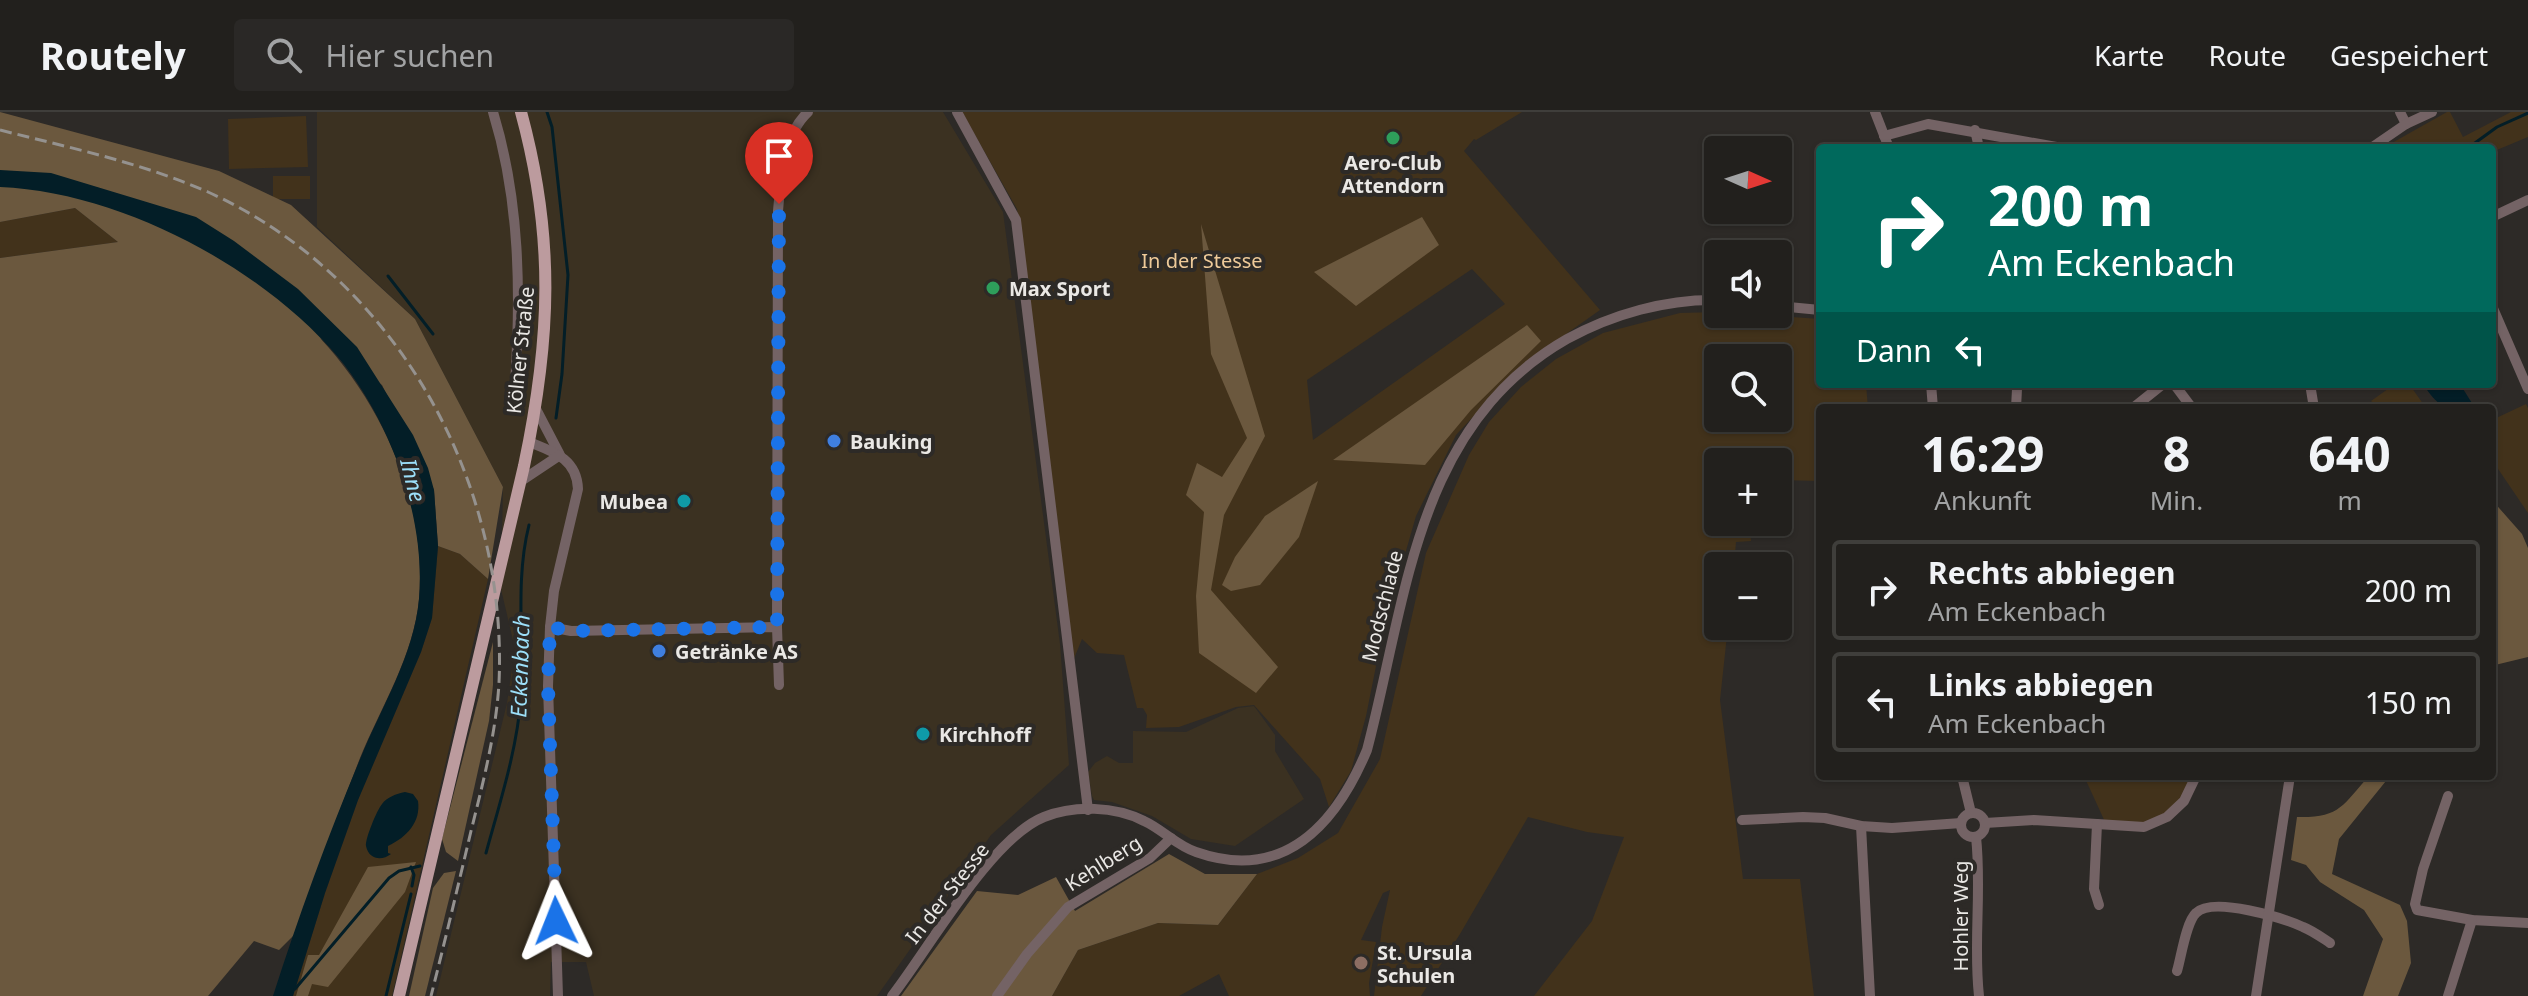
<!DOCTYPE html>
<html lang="de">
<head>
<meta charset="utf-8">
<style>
  :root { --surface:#22201d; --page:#2a2826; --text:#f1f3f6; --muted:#a2a3a4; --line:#3f3e3b }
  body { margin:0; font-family:"Noto Sans",sans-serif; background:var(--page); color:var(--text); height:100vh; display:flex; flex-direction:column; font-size:30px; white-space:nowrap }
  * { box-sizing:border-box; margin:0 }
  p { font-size:26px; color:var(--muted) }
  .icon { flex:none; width:44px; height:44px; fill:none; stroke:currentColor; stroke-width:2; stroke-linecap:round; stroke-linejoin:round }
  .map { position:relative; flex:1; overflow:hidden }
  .drawer { position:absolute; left:1816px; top:292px; width:680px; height:376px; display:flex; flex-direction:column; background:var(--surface); border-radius:8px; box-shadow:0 2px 6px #0004,0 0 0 2px var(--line) }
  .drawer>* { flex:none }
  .top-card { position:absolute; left:1816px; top:32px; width:680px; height:244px; border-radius:8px; box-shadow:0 2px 6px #0004,0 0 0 2px var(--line); background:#00695c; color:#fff; overflow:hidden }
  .needle { width:52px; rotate:93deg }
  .buttons { position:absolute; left:1704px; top:24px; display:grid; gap:16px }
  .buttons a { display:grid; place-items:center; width:88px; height:88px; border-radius:8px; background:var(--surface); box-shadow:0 2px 6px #0004,0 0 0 2px var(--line); font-size:40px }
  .pin { position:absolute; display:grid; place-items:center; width:68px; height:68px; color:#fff; margin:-82px -34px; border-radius:50% 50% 50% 0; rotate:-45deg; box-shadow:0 0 8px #0007 }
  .pin .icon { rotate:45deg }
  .me { position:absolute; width:88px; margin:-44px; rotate:358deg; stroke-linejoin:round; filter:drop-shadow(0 0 6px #0008) }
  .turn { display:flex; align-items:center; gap:28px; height:168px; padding:0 40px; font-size:36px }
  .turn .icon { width:104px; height:104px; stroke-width:2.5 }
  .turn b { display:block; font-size:56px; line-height:68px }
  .then { display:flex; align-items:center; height:76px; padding:0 40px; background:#0003; gap:16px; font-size:30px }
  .eta { display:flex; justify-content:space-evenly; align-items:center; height:136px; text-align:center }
  .eta b { font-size:48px; font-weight:700; line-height:56px }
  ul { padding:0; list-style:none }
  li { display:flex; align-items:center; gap:24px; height:100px; margin:0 16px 12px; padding:0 24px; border:4px solid var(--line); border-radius:8px }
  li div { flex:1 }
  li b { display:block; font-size:30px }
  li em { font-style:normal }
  header { display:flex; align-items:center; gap:48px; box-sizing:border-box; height:112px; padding:0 40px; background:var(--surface); border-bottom:2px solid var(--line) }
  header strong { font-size:38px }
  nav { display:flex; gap:44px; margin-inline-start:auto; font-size:28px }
  .search { width:560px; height:72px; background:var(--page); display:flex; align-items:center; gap:20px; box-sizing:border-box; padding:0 28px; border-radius:8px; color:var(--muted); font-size:30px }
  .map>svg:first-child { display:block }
</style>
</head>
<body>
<header>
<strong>Routely</strong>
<div class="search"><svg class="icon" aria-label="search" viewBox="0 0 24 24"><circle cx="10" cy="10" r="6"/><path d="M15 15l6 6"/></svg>Hier suchen</div>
<nav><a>Karte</a><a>Route</a><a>Gespeichert</a></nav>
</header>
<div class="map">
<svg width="2528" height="884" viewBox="0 0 2528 884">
  <rect width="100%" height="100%" fill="#2d2a27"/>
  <g fill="#3b3121">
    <polygon points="317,0 943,0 1003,100 1060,532 1069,653 991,723 877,884 594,884 586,850 551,850 550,884 436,884 507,591 515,537 501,477 503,375 415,207 317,115"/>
    <polygon points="1254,594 1275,623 1275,639 1304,687 1235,734 1191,727 1152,704 1112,690 1094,688 1092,684 1088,660 1095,651 1107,644 1119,651 1133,651 1133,619 1186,620 1238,596"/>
  </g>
  <g fill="#42321b" fill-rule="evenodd">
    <path d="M962,0h560l-46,28 -2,-1 -10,12 136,159 -58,41 -45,40 -41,44 -40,81 -33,115 -17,85 -15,55 -22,36 -9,-28 -66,-74 -18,2 -57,20 -33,1 1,-13 -4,-7h-6l-13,-53 -27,-2 -15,-14 -9,22 -56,-452zM1472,157l33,35 -192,136 -6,-60z"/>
    <polygon points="2447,0 2450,0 2463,25 2511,0 2528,0 2528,25 2492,40 2492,36 2383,36"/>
    <polygon points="306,4 308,55 229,57 228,7"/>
    <rect x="273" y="64" width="37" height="23"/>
    <polygon points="75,96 118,130 0,146 0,110"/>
    <path d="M1718,200l102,7v65h46l2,24h-48v73l-42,-1v-18h-60v60h32l1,19 -15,1 -2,24h-16v60h10l-8,74 23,179h57l14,117h-280l58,-75 32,-84 -37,-5 -59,-15 -68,117 -39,62h-47l8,-69 8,-37 -7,3 -22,47 15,2 -7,41 1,13h-141l-10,-22 -40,22h-127l26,-46 80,-27 60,2 39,-51 41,-16 40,-25 42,-74 46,-206 43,-98 20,-33 32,-35 35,-28 47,-26 77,-20zM1718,246h60v60h-60z"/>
    <polygon points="2395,272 2409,272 2426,296 2379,296 2371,289"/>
    <polygon points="2526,292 2528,296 2528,401 2492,348 2492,308"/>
    <polygon points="438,434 460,442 488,467 392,884 293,884 325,781 358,688 421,540 432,506"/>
    <polygon points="2084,664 2196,664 2184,689 2144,715 2106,712"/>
  </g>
  <g fill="#6b583e">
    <path d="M0,0l219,59 72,34 124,114 88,168 -15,92 -28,-25 -22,-8 -4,-56 -52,-105 -62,-47c64,69 107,166 99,261 -5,56 -38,108 -59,159 -23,59 -45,118 -66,177l-15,15 -25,-9 -46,55h-208v-738l118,-16 -43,-34 -75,14z"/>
    <polygon points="1422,105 1439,133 1356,194 1314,160"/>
    <polygon points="1201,112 1265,324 1224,403 1211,478 1278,555 1256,581 1199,541 1196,484 1204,400 1186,383 1197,351 1222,365 1247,326 1211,242"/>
    <polygon points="1527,213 1541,229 1471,298 1425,353 1333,348"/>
    <polygon points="1318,369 1299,425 1260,473 1231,479 1222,473 1235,445 1265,404"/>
    <polygon points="2492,388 2522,422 2528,436 2528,545 2495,553 2492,563"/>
    <polygon points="493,530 493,573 489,609 458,749 446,740 442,727"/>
    <path d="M2369,664h21l-51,63 -7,35 68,31 7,16 4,42 -13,33h-35l20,-57 -19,-29 -44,-28 -14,-17 -15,-5 6,-43c43,1 45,-11 72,-41z"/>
    <polygon points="1169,742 1205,762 1257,762 1218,813 1158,811 1078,838 1052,884 901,884 977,779 1018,783 1056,765 1075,799"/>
    <polygon points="416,750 405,780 328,875 312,872 308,884 296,884 308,843 319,843 368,755"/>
    <polygon points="456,759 425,884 409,884 433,776 444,761"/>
  </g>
  <g fill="#031e27">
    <path d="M0,58l51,3 99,30 46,14 38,24 64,48 59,58 56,88 15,33 6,22 4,56 -6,72 -11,34 -63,148 -33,93 -32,103h-20c26,-81 55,-161 88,-239 21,-51 53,-102 58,-158 7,-82 -29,-179 -81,-242 -78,-91 -218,-165 -338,-170z"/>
    <path d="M2423,272h37l15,24c-30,0 -35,2 -52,-24z"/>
    <path d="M405,680l8,2 5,7c3,21 -11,36 -30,45v7l3,1c-9,7 -22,6 -25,-8 -1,-7 11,-36 16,-42 5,-7 14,-10 23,-12z"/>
  </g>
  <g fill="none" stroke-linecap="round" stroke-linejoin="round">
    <g stroke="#031e27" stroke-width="3">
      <polyline points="547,0 552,15 568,163 562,262 556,306"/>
      <polyline points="2468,36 2497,15 2528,1"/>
      <polyline points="388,164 433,222"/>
      <path d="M486,741c14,-51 31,-103 35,-156 3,-57 -6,-117 8,-172"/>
      <polyline points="411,755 414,763 412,774"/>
      <polyline points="295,877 389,766 399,759 420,754"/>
      <polyline points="386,884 411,782"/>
    </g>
    <g stroke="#746365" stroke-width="10">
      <path d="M493,0c27,88 28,181 22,272"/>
      <polyline points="957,0 1016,108 1088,698"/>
      <polyline points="1875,0 1889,36"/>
      <polyline points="2400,0 2406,12"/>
      <polyline points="1975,18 1979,36"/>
      <polyline points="1884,24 1928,12 2062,36"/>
      <polyline points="2371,36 2406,12 2432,0"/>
      <polyline points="2492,105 2528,88"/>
      <polyline points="1778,194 1820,198"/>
      <polyline points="2492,194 2528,277"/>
      <polyline points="1931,272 1933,296"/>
      <polyline points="2174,272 2192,296"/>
      <polyline points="2310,272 2314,296"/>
      <polyline points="535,295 559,341"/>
      <polyline points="2016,296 2017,277"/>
      <polyline points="2133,296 2163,272"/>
      <path d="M529,330c25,10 48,17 49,47l-24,102 -4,36 -2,59 10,310"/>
      <polyline points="521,369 560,343"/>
      <polyline points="550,515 571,519 777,515 779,573"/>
      <path d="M777,515l1,-416c3,-33 5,-76 30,-99"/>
      <polyline points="1962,664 1971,701"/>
      <polyline points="2448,684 2423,757 2415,792 2417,798 2472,808 2528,811"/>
      <circle cx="1973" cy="713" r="12"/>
      <polyline points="1742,708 1803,705 1825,706 1861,714 1892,716 1961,711"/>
      <polyline points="1985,711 2034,708 2144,715 2167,705 2184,689 2196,664"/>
      <polyline points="2097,712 2094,777 2099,793"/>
      <polyline points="1861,714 1870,884"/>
      <path d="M1976,725c6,53 -3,106 3,159"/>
      <path d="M2177,859c4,-13 9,-49 19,-58 17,-17 87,5 107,14 10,4 18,10 27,16"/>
      <path d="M892,884c36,-46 99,-158 152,-179 30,-12 71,-11 100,4 18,8 33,25 52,31 88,31 140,-28 171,-102 40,-151 48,-324 200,-411 46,-25 99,-40 151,-39"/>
      <polyline points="997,884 1027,842 1068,795 1150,746 1171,726"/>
      <polyline points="2256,884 2290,664"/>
      <polyline points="2448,884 2472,808"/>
    </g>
    <path stroke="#bc9b9e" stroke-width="12" d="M399,884l125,-530c27,-127 31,-229 -3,-354"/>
    <path stroke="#95928f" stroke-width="3" stroke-dasharray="12 6" stroke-linecap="butt" d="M0,18c71,18 142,33 208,62 188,85 300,289 291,491 -3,50 -16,100 -28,148 -13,55 -26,110 -40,165"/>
  </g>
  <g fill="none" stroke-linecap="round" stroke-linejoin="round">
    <polyline stroke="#1a73e8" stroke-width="14" stroke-dasharray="0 25.2" points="556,809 548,574 550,515 571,519 777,515 779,92"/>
  </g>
  <g fill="#2e9e5b" stroke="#2d2a27" stroke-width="3">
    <circle cx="1393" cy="26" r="8"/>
    <circle cx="993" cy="176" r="8"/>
  </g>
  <g fill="#3f7fe0" stroke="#2d2a27" stroke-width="3">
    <circle cx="834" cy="329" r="8"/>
    <circle cx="659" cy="539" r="8"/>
  </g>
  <g fill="#0f9aa8" stroke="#2d2a27" stroke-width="3">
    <circle cx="684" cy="389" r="8"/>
    <circle cx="923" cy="622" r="8"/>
  </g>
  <circle fill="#8d6e63" stroke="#2d2a27" stroke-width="3" cx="1361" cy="851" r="8"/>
  <g text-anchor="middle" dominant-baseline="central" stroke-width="8" stroke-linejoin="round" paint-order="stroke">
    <g font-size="20" font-weight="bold" fill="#eae8e5" stroke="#2d2a27" text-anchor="start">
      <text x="1393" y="50" text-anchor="middle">Aero-Club<tspan x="1393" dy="23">Attendorn</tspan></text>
      <text x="1009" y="176">Max Sport</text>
      <text x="850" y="329">Bauking</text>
      <text x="668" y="389" text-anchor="end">Mubea</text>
      <text x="675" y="539">Getränke AS</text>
      <text x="939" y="622">Kirchhoff</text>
      <text x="1377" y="840">St. Ursula<tspan x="1377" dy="23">Schulen</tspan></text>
    </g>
    <g font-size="20" fill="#eeca99" stroke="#2d2a27">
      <text x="1202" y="148">In der Stesse</text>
    </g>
    <g font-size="20" fill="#eae8e5" stroke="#2d2a27">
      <text transform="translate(520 238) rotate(-84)">Kölner Straße</text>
      <text transform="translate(1382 494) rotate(-76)">Modschlade</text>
      <text transform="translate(1103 751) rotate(-32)">Kehlberg</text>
      <text transform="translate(947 781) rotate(-52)">In der Stesse</text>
      <text transform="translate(1960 804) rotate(-90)">Hohler Weg</text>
    </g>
    <g font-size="22" font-style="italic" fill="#9cdff9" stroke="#2d2a27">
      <text transform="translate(414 368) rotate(76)">Ihne</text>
      <text transform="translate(519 554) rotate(-88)">Eckenbach</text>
    </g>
  </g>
</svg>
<div class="buttons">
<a><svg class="needle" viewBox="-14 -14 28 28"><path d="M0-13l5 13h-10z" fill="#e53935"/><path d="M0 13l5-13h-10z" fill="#a2a3a4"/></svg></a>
<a><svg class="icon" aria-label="sound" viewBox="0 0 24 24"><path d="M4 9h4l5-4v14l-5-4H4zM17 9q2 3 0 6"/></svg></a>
<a><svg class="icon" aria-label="search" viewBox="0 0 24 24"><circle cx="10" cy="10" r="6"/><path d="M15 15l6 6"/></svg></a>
<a>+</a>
<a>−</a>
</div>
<div class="pin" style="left:779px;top:92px;background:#d93025"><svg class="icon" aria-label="arrive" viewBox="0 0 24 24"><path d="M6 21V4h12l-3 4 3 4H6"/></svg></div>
<svg class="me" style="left:556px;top:809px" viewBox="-20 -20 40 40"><path d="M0-17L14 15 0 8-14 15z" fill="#1a73e8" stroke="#fff" stroke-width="4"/></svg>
<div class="top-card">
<div class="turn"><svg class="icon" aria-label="right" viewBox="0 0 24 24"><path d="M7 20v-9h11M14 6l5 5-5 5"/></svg><div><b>200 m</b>Am Eckenbach</div></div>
<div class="then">Dann<svg class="icon" aria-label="left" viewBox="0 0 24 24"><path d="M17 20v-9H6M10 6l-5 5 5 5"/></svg></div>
</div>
<section class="drawer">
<div class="eta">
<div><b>16:29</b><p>Ankunft</p></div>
<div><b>8</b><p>Min.</p></div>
<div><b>640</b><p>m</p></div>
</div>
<ul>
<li><svg class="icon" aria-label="right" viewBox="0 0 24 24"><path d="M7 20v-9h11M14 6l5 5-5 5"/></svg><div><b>Rechts abbiegen</b><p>Am Eckenbach</p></div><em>200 m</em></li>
<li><svg class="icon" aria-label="left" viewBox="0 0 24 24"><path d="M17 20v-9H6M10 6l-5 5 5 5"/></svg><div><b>Links abbiegen</b><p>Am Eckenbach</p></div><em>150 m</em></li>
</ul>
</section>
</div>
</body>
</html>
